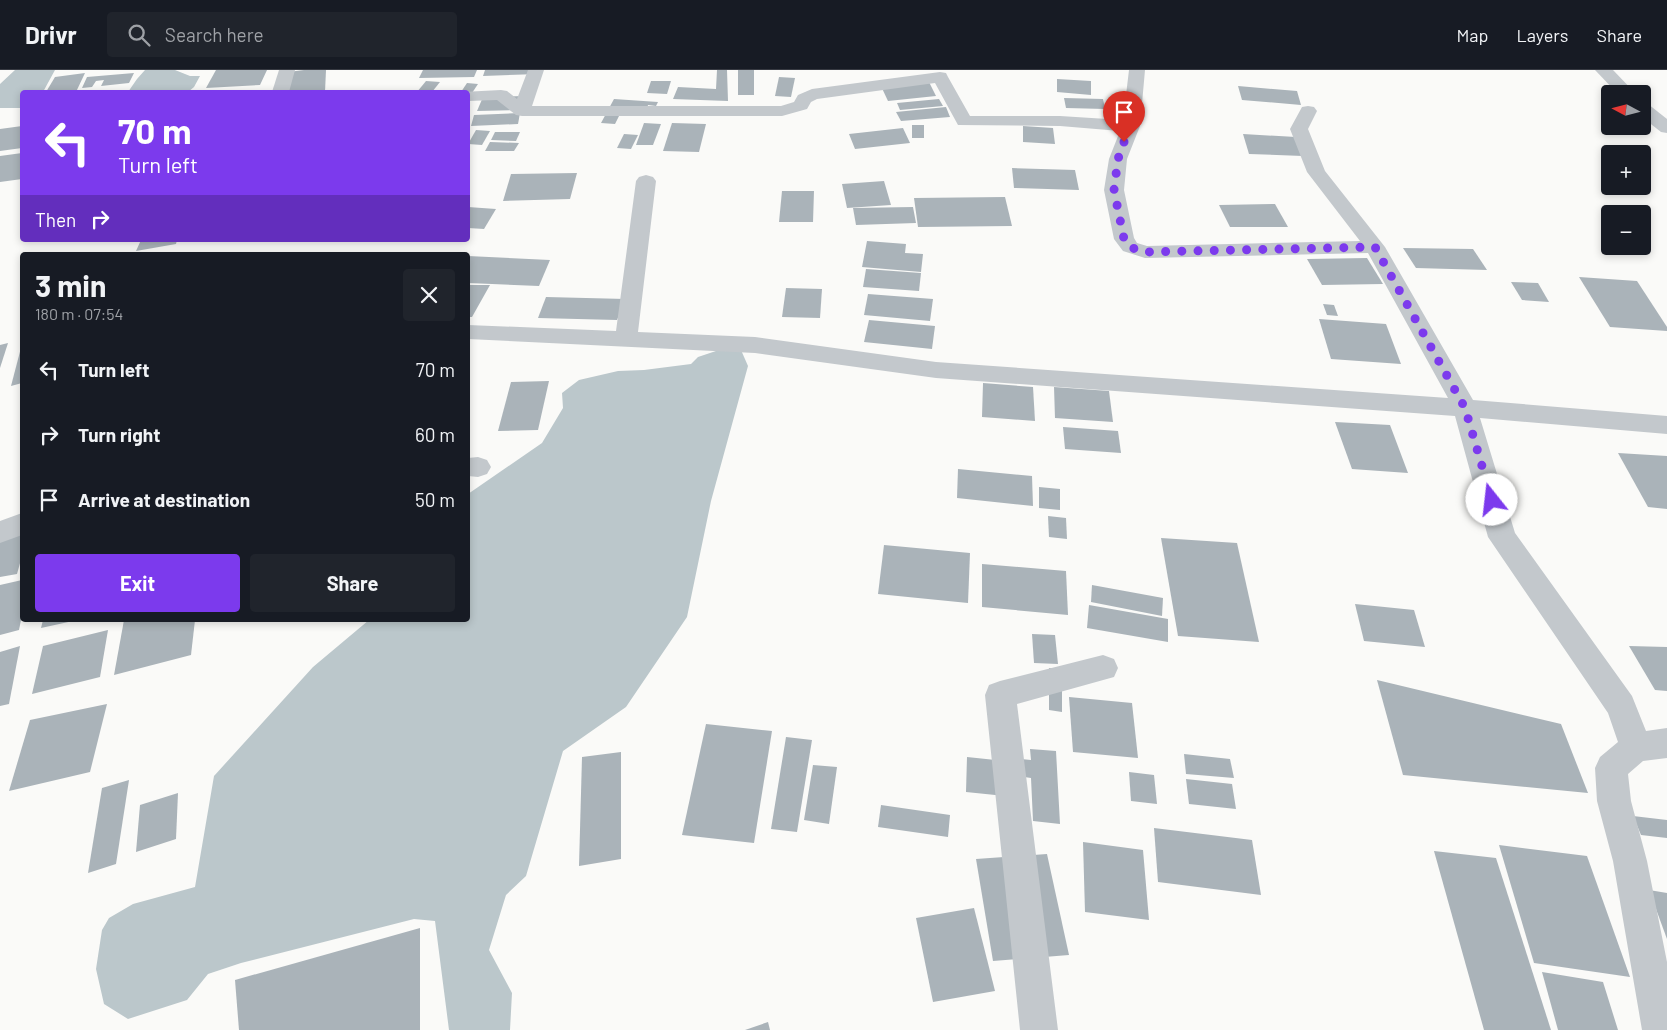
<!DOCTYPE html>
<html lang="en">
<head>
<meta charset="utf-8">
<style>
  :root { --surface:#171b24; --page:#20242c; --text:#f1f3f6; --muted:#9ea1a6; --line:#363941; --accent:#7c3aed }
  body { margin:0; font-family:Barlow,sans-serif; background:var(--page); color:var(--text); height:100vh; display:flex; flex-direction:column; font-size:19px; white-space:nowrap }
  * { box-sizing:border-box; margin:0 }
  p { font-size:16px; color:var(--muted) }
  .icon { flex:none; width:28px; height:28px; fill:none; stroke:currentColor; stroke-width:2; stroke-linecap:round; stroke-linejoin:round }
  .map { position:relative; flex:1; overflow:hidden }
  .drawer { position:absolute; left:20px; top:182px; width:450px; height:370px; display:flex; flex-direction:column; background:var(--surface); border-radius:5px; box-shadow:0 2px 8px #0003 }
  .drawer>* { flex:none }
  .top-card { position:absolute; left:20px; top:20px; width:450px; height:152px; border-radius:5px; box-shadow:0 2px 8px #0003; background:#7c3aed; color:#fff; overflow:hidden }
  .needle { width:32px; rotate:277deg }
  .tools { position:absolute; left:1601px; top:15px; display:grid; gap:10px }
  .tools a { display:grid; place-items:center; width:50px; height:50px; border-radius:5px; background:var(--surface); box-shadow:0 2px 8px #0003; font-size:25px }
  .pin { position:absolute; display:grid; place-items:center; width:42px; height:42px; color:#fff; margin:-51px -21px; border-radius:50% 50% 50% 0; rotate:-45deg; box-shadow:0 0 5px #0007 }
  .pin .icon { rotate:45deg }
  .me { position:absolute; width:55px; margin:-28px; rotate:344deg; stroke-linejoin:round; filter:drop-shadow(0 0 4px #0008) }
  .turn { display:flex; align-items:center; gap:18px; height:105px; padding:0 15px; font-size:22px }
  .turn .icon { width:65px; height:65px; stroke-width:2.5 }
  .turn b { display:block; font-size:35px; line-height:42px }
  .then { display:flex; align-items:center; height:48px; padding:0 15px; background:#0003; gap:10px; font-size:19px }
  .round { display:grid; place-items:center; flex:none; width:52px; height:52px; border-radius:5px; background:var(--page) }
  .head { display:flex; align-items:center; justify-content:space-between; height:85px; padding:0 15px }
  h1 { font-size:30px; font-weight:700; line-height:38px }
  .button { display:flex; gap:10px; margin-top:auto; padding:10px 15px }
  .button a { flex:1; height:58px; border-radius:5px; background:var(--accent); color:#fff; font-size:20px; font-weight:700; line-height:58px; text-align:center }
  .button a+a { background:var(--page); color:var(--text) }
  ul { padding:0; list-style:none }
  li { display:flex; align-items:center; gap:15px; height:65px; padding:0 15px }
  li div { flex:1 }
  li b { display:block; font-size:19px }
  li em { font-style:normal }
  header { display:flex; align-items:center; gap:30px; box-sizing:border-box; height:70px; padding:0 25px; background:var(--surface); border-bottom:1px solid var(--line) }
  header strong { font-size:24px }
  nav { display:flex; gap:28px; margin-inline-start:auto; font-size:18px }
  .search { width:350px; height:45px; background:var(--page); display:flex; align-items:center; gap:12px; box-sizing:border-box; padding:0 18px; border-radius:5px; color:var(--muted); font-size:19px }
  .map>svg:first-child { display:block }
</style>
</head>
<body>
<header>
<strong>Drivr</strong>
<div class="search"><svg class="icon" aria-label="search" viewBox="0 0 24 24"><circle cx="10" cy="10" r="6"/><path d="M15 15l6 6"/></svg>Search here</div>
<nav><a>Map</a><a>Layers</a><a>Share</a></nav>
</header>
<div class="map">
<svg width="1667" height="960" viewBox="0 0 1667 960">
  <rect width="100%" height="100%" fill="#fafaf8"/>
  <g fill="#bbc7cb">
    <polygon points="15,0 55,0 43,22 22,22 22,38 0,38 0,14"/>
    <polygon points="145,0 175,0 190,6 200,6 194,17 188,22 128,22 137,9"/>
    <polygon points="741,280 748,296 711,431 687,547 626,637 563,681 526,806 506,825 489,880 512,923 510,960 449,960 435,851 414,849 241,893 208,904 187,930 128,949 104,934 96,899 102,860 109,848 133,834 195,817 214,706 313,597 369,550 468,550 468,424 542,373 563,338 562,323 579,310 618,301 644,300 691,294 698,287 716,281"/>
  </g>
  <g fill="#aab3b9">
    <polygon points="216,0 267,0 260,15 206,18"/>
    <polygon points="304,0 326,0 325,22 278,22 280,3"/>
    <polygon points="423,0 477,0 474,7 419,8"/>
    <polygon points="485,0 539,0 538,4 483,6"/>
    <polygon points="717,0 727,0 728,31 673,29 678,17 716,19"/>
    <rect x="738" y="0" width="16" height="25"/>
    <polygon points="85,3 76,22 46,22 55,7"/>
    <polygon points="134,3 129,13 101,16 104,10 96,11 92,17 82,18 87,7"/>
    <polygon points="779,7 795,8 791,27 775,26"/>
    <polygon points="1057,9 1091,11 1091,25 1057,22"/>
    <polygon points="928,10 936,26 888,31 880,14"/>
    <polygon points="426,11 440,12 432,22 417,22"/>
    <polygon points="651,11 671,11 667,24 647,23"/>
    <polygon points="467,13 478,14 472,23 461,22"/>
    <polygon points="1238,16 1297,21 1301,35 1242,30"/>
    <polygon points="524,26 519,40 477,41 483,27"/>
    <polygon points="1064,28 1103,29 1105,39 1066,38"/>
    <polygon points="614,29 658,32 656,36 648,35 647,39 621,42 615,54 601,53"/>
    <polygon points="939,29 943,36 900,40 897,33"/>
    <polygon points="946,37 950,47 901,51 896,42"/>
    <polygon points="520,43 518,54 471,56 474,45"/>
    <polygon points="644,53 661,54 653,75 636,75"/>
    <polygon points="672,53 706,54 699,82 663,81"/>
    <rect x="912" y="55" width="12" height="13"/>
    <polygon points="22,56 22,78 0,81 0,59"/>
    <polygon points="1023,56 1053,58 1055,74 1023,72"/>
    <polygon points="903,58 910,73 855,79 849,64"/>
    <polygon points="476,60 490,61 482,75 468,74"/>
    <polygon points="495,62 520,62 516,71 491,70"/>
    <polygon points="624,64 638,65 631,79 617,78"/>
    <polygon points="1243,64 1296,67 1303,86 1249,84"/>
    <polygon points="490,72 519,73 514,81 485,81"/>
    <polygon points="22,83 22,109 0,112 0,86"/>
    <polygon points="1012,98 1075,100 1079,120 1014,118"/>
    <polygon points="577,103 570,129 503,131 511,104"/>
    <polygon points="884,111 891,135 847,138 842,114"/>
    <polygon points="782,121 814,121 813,152 779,152"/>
    <polygon points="1005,127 1012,156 918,157 914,128"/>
    <polygon points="1275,134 1288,157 1230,157 1219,135"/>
    <polygon points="468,137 496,139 484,159 468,158"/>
    <polygon points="913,137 916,153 856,155 853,138"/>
    <polygon points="141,170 177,170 176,174 136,181"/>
    <polygon points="867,171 906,174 905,183 923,184 921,202 862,197"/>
    <polygon points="1403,178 1473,179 1487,200 1416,198"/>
    <polygon points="468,186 550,190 539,216 468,213"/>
    <polygon points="1367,188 1383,214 1322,215 1307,189"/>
    <polygon points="866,199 921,203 919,221 863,217"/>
    <polygon points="1579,207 1637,211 1667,257 1667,261 1610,257"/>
    <polygon points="1511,212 1538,213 1549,232 1522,230"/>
    <polygon points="468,215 490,215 472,247 468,247"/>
    <polygon points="786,218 822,219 820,248 782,247"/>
    <polygon points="868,224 933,229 930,251 864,245"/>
    <polygon points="546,227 626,229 617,250 538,248"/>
    <polygon points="1323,234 1334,235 1338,246 1327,245"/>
    <polygon points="1319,249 1386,254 1401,294 1331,289"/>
    <polygon points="869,250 935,256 932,279 864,272"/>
    <polygon points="8,273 0,298 0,275"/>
    <polygon points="22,274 22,313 11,316"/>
    <polygon points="549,311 538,360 498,361 511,312"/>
    <polygon points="983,313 1033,317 1035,351 982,347"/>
    <polygon points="1054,317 1109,321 1113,352 1055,348"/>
    <polygon points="1335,352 1390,355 1408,403 1352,399"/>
    <polygon points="1063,357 1118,361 1121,383 1065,379"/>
    <polygon points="1618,383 1667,386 1667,439 1648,437"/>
    <polygon points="958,399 1032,406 1033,436 957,428"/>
    <polygon points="1039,417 1060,419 1060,440 1039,438"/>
    <polygon points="1048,446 1066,448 1067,469 1049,467"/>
    <polygon points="22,464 22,486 17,504 0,507 0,468"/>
    <polygon points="1161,468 1237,473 1259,572 1178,566"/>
    <polygon points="884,475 970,483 968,533 878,524"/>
    <polygon points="982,494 1066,501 1068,545 982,537"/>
    <polygon points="22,510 22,545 19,560 0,565 0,515"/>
    <polygon points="1092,515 1163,528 1162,546 1091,532"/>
    <polygon points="1355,534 1414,540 1425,577 1364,571"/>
    <polygon points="1089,535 1168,549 1168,572 1087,558"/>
    <polygon points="43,550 72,550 73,551 41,558"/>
    <polygon points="124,550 195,550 191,585 114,605"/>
    <polygon points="108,560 100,607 32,624 43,576"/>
    <polygon points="1032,564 1055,565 1058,594 1034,593"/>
    <polygon points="20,576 9,634 0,636 0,582"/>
    <polygon points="1629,576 1667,577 1667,621 1655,620"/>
    <polygon points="1049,598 1062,600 1062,642 1049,640"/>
    <polygon points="1377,610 1561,654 1588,723 1403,705"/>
    <polygon points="1069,627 1132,633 1138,688 1073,682"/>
    <polygon points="107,634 90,702 9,721 30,650"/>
    <polygon points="706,654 772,661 754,773 682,765"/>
    <polygon points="786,667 812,670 797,762 771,759"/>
    <polygon points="1030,679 1056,681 1060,754 1033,751 1031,708 1012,705 1011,688 1031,690"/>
    <polygon points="621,682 621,789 579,796 582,687"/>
    <polygon points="1184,684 1230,689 1234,708 1186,704"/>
    <polygon points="967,687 1005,691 1005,726 966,722"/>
    <polygon points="813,695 837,697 829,754 804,750"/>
    <polygon points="1129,702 1154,705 1157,734 1131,731"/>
    <polygon points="1186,709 1232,714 1236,739 1189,734"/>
    <polygon points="129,710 116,794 88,803 102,718"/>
    <polygon points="178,723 176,769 136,782 140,735"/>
    <polygon points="881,735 950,745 948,767 878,757"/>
    <polygon points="1633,746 1667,750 1667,768 1641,765"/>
    <polygon points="1154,758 1252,770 1261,825 1158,812"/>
    <polygon points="1083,772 1143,780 1149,850 1085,842"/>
    <polygon points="1499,775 1587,786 1630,907 1534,893"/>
    <polygon points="1434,781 1496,788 1551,960 1484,960"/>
    <polygon points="1047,784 1069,885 993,891 976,789"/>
    <polygon points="1649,820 1667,823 1667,869"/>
    <polygon points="974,838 995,921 933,932 916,848"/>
    <polygon points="420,858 420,960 239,960 235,910"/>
    <polygon points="1542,902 1603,912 1618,960 1558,960"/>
    <polygon points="768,952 770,960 745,960"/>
  </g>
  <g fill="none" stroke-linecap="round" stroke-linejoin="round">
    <g fill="#c3c8cc" fill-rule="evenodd">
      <polygon points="279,0 295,0 289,22 272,22"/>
      <polygon points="528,0 544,0 532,36 781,36 794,32 798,25 812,19 940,2 946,3 948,7 970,46 1060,46 1123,50 1129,0 1145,0 1140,56 1127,89 1124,120 1134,168 1137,173 1147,176 1360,171 1307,102 1290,59 1302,37 1308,36 1314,37 1317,41 1308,59 1325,101 1385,177 1473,330 1667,346 1667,364 1480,348 1515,463 1632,626 1646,661 1667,658 1667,688 1643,691 1628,704 1631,731 1647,791 1667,892 1667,960 1642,960 1613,791 1597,731 1595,698 1600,687 1618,672 1608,643 1488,467 1455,346 936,308 755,283 468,269 468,255 616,261 636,111 639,107 646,105 653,107 656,111 638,262 755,267 936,292 1448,328 1368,183 1145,188 1123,181 1114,169 1104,120 1109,89 1120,61 1060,56 958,55 935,13 817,29 811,32 807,39 782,46 522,46 516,45 497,30 468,31 468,22 462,22 501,20 507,21 517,29"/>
      <polygon points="1595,0 1613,0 1636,24 1618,24"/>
      <polygon points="1642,33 1648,34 1667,49 1667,63 1661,62 1642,47"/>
      <polygon points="478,387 487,390 491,397 487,404 478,407 468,406 468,388"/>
      <polygon points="22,443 22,465 0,473 0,451"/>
      <polygon points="1103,585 1114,589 1118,598 1114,607 1017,634 1058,960 1020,960 985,625 989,615 1000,611"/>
    </g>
  </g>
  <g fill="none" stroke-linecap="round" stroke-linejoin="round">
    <polyline stroke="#7c3aed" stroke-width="9" stroke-dasharray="0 16.2" points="1124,72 1118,89 1114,120 1124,169 1130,177 1144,182 1375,177 1465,338 1492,430"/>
  </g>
</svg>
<div class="tools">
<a><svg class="needle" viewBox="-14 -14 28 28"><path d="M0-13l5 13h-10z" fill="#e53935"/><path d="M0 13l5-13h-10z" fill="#9ea1a6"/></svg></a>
<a>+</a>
<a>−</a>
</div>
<div class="pin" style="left:1124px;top:72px;background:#d93025"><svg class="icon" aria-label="arrive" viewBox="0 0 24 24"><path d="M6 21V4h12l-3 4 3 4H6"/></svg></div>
<svg class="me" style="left:1492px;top:430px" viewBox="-20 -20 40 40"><circle r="19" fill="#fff"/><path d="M0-13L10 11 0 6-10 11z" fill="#7c3aed"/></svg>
<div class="top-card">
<div class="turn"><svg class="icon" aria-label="left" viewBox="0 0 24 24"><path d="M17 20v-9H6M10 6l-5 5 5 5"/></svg><div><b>70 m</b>Turn left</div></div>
<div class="then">Then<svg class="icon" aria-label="right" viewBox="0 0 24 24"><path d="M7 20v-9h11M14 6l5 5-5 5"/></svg></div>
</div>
<section class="drawer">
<div class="head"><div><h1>3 min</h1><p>180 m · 07:54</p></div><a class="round"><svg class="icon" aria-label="close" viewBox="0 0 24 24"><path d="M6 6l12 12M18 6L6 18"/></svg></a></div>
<ul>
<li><svg class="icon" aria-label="left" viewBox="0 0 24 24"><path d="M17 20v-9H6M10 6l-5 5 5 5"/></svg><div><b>Turn left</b></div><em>70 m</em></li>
<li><svg class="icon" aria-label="right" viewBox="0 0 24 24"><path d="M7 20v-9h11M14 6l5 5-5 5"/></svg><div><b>Turn right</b></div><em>60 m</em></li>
<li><svg class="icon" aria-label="arrive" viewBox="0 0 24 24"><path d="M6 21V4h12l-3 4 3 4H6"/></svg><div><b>Arrive at destination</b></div><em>50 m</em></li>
</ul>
<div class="button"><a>Exit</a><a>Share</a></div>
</section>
</div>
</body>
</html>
